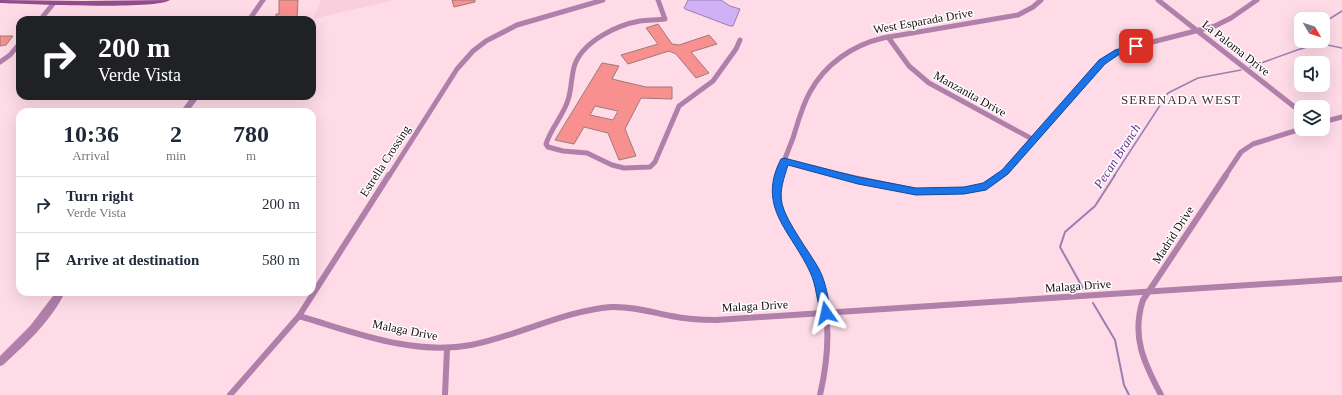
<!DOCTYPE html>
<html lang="en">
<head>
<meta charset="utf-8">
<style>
  :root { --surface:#fff; --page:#f2f2f3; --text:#1f2937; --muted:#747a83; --line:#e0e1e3 }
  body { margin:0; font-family:"Times New Roman",serif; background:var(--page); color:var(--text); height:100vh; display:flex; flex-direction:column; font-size:15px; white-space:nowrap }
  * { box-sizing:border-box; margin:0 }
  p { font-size:13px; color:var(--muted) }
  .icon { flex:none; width:22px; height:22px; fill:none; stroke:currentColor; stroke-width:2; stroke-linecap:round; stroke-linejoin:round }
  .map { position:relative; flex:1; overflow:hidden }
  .drawer { position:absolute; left:16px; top:108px; width:300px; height:188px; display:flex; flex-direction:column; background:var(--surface); border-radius:12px; box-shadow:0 4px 16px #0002 }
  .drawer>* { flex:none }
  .top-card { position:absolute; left:16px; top:16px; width:300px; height:84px; border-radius:12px; box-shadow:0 4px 16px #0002; background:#202124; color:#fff; overflow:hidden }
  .needle { width:26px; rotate:129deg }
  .tools { position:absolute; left:1294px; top:12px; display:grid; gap:8px }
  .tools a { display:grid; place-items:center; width:36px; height:36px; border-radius:8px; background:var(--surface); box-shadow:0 4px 16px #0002; font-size:20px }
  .pin { position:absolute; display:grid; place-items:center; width:34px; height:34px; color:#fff; margin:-17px; border-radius:8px; box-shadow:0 2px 6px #0006 }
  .me { position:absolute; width:44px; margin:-22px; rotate:349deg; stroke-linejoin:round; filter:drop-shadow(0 0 3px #0008) }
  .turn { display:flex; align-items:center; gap:14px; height:84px; padding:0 16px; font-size:18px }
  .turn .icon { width:52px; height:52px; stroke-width:2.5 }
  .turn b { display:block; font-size:28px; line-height:34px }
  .eta { display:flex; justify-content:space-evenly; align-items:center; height:68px; text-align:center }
  .eta b { font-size:24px; font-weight:700; line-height:28px }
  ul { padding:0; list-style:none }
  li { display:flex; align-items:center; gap:12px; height:56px; padding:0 16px; border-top:1px solid var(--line) }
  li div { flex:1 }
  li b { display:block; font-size:15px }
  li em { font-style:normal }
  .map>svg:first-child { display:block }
</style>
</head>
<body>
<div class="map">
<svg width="1342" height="395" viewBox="0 0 1342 395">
  <rect width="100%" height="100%" fill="#fedbe7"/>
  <polygon fill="#f9cedd" points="321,0 394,0 313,19"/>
  <polygon fill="#d1b1f6" stroke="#9980b1" points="688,0 721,0 730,6 740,9 733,26 730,26 685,9 684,8"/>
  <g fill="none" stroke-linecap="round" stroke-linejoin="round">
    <g stroke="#9980b1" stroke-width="1.5">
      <polyline points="1323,23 1342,11"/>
      <polyline points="1301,49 1318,43 1342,48"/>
      <polyline points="1250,67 1300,49 1306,41"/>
      <polyline points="1114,176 1168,93 1198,78 1241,70"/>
    </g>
    <g stroke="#9980b1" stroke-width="2">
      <polyline points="1084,290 1060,247 1065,232 1095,206 1115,175"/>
      <polyline points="1093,303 1115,340 1124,385 1129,395"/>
    </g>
  </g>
  <g fill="#f7908f" stroke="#9c7b79" fill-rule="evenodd">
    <polygon points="279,0 298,0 297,18 276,20 276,14 279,14"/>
    <polygon points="452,0 475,0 475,2 454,7"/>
    <polygon points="658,24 672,44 679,45 709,35 717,44 691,52 709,73 696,78 676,54 669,51 628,64 621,55 658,44 646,28"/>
    <polygon points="0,36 13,36 6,45 0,46"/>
    <path d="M602,63l17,3 -7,13 34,8h26v12l-31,-1 -16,31 11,27 -17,4 -11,-27 -24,-6 -10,17 -19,-4zM595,106l23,5 -5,9 -23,-5z"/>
  </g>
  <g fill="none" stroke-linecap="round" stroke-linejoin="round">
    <g stroke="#b07faa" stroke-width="5">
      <path d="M658,0l7,19c-8,1 -17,1 -25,2 -23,4 -56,20 -65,43 -4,11 -3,24 -7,36 -5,16 -17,28 -22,44l2,3 15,4 24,2 25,12 12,3 26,-1 5,-5 24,-56 34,-25 23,-32 4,-9"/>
      <polyline points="1158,0 1301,112"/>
      <polyline points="40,20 53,4"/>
      <polyline points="888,37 909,66 929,83 1034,140"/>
      <polyline points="0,62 10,55 20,43"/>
      <polyline points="1323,122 1342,117"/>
      <polyline points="784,161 842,176"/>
      <polyline points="389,176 457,69 473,51 486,41 517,25 603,0"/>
      <path d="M779,176c4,-13 9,-25 14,-38 5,-16 9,-32 17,-46 15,-28 43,-47 73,-54l135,-23 15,-8 8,-7"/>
      <polyline points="1000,176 1005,172 1107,58 1125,49 1215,26 1231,18 1257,0"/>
      <polyline points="1225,176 1241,152 1253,144 1301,129"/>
    </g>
    <g stroke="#b07faa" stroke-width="6">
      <path d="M780,175c-10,45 23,64 38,103 14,38 11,78 2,117"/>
      <polyline points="839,175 916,191 938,192 976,189 986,186 1001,175"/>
      <path d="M299,316c55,16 114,40 172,29 47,-9 92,-34 140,-38 20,-1 40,5 60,9 15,3 30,4 45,4l626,-41"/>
      <polyline points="230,395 299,316 389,175"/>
      <polyline points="445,395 447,349"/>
      <path d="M1161,395c-17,-32 -30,-59 -18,-95l83,-125"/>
    </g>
    <g fill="#b07faa" fill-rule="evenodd">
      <polygon points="260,0 266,0 252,20 246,20"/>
      <polygon points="192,96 200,96 188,112 180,112"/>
      <path d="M56,292h9c-13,28 -39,52 -62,73l-3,1v-10l30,-30z"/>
    </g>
    <path fill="#924b8b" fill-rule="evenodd" d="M0,0l83,1 87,-1c-13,10 -146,4 -170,3z"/>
  </g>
  <path fill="#1a73e8" stroke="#114b97" d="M1136,44l3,1v3l-18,5 -16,11 -97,110 -22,16 -22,4 -48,1 -58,-11 -70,-19c-4,13 -9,26 -6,39 5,19 27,47 37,65 7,13 9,29 12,44l-1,3 -4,2 -3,-2c-7,-13 -6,-30 -13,-44 -19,-41 -54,-65 -29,-113l3,-1 74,19 58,11 48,-1 19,-4 19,-13 97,-110 16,-10z"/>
  <g text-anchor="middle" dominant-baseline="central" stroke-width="3" stroke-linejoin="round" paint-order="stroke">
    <g font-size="12" fill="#170c10" stroke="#fff">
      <text transform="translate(923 21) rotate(-10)">West Esparada Drive</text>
      <text transform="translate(1236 48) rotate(38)">La Paloma Drive</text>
      <text transform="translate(970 94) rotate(29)">Manzanita Drive</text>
      <text transform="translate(385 161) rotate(-57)">Estrella Crossing</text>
      <text transform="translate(1173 235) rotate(-57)">Madrid Drive</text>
      <text transform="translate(1078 286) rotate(-4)">Malaga Drive</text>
      <text transform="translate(755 306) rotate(-3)">Malaga Drive</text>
      <text transform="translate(405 330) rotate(11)">Malaga Drive</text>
    </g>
    <g font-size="13" letter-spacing="1" fill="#482d37" stroke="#fff">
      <text x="1181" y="99">SERENADA WEST</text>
    </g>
    <g font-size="13" font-style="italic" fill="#653092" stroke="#fff">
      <text transform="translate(1117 156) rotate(-57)">Pecan Branch</text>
    </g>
  </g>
</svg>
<div class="tools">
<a><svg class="needle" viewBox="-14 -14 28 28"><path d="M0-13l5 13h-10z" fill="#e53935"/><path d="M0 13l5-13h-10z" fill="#747a83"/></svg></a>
<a><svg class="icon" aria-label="sound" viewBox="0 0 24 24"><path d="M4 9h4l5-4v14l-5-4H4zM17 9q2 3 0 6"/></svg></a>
<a><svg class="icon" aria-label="layers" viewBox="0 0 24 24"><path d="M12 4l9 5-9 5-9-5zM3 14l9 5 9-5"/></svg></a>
</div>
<div class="pin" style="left:1136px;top:46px;background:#d93025"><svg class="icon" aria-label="arrive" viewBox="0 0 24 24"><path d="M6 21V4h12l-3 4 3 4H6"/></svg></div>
<svg class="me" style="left:826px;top:313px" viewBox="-20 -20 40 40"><path d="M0-17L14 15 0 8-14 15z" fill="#1a73e8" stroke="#fff" stroke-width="4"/></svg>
<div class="top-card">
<div class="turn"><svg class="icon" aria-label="right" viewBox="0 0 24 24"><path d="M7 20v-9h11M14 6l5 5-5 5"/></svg><div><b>200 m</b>Verde Vista</div></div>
</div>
<section class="drawer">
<div class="eta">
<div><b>10:36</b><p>Arrival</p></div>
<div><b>2</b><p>min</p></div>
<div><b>780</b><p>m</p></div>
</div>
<ul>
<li><svg class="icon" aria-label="right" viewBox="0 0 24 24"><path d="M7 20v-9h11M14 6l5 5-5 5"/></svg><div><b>Turn right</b><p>Verde Vista</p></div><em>200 m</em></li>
<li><svg class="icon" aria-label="arrive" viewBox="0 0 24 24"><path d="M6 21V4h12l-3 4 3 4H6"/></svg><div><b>Arrive at destination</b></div><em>580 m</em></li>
</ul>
</section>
</div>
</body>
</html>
